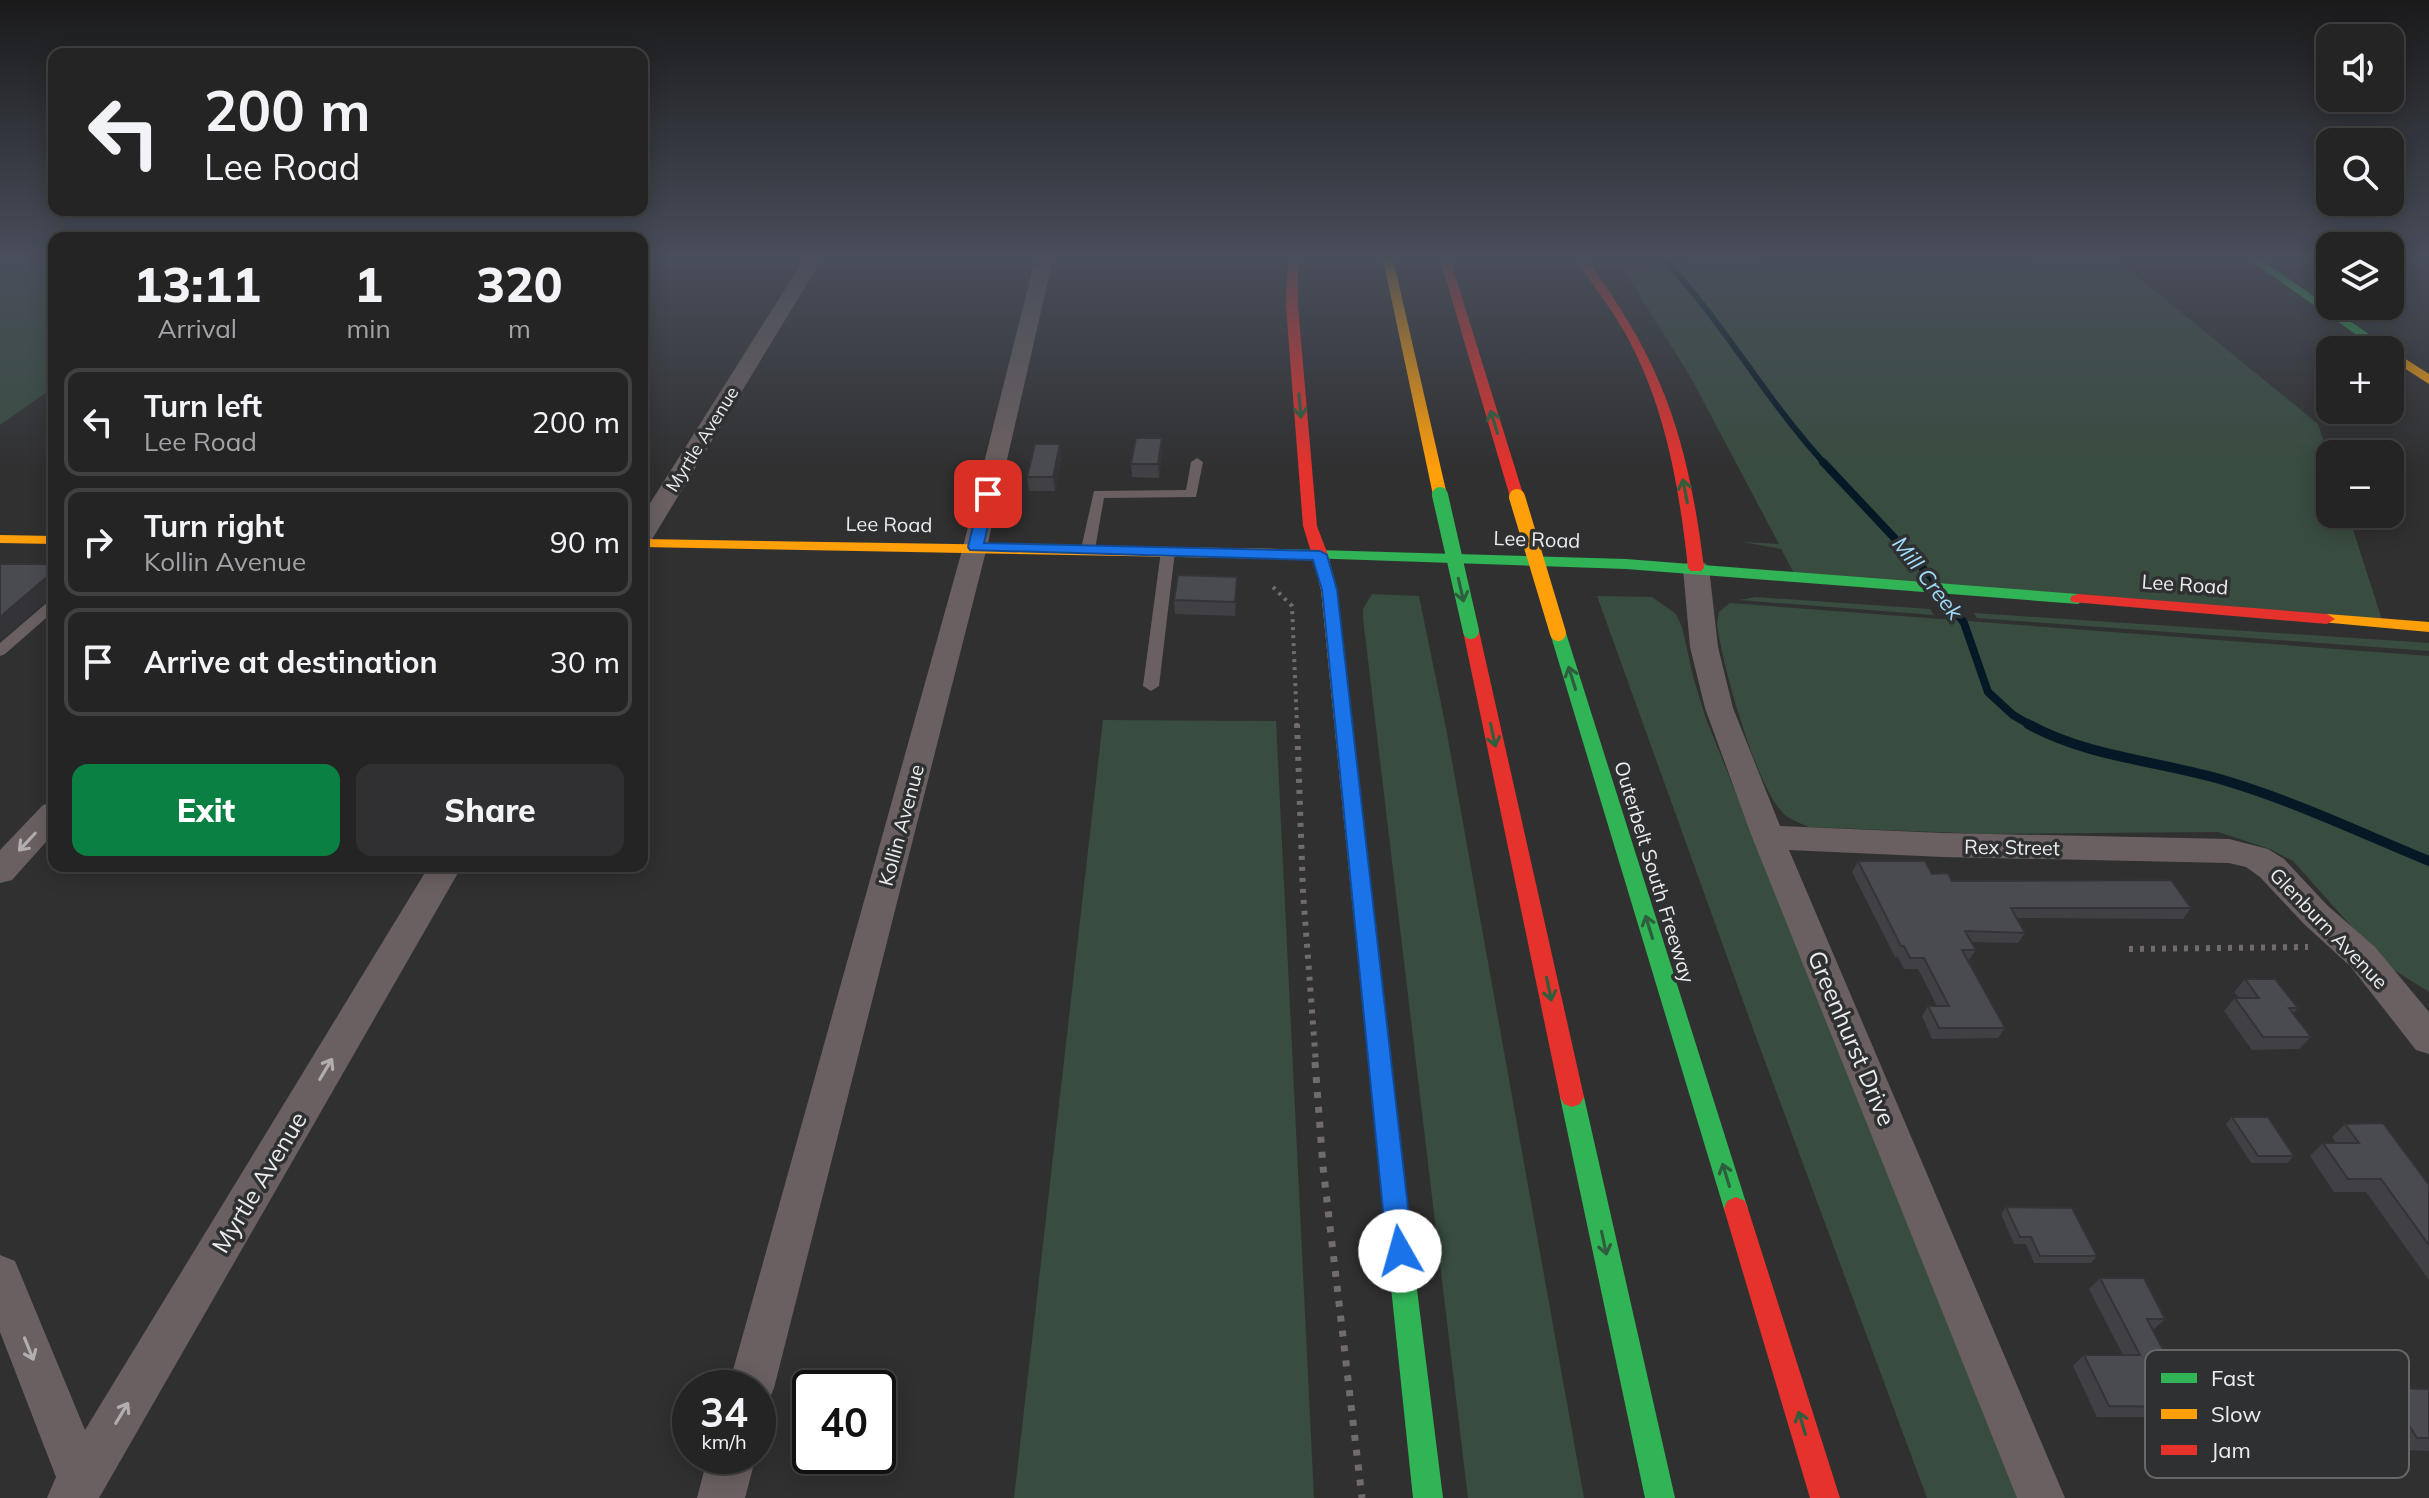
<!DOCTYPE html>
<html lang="en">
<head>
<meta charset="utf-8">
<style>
  :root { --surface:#242425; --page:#303032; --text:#f1f3f6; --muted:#a3a4a7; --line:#414142; --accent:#0b8043 }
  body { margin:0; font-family:Mulish,sans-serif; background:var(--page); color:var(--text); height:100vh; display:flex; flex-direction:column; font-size:30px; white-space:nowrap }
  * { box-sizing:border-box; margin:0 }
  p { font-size:26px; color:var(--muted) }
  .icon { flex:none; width:44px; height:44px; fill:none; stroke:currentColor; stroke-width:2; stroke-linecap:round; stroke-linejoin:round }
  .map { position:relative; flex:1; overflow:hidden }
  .panel { position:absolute; left:48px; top:232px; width:600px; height:640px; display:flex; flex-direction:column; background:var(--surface); border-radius:16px; box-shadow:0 4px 20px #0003,0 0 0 2px var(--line) }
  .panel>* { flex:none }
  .guide { position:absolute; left:48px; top:48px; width:600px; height:168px; border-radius:16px; box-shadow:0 4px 20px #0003,0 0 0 2px var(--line); background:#242425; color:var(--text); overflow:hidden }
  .controls { position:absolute; left:2316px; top:24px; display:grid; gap:16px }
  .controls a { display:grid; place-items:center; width:88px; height:88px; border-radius:16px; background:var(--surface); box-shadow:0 4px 20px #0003,0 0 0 2px var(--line); font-size:40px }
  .speed { position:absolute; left:672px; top:1370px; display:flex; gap:16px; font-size:40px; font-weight:700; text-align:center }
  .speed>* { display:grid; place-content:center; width:104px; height:104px; border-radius:50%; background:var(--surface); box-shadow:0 4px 20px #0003,0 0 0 2px var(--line); line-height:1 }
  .speed small { font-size:20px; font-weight:400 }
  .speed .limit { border:4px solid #111; border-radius:12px; background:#fff; color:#111 }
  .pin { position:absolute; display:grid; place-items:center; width:68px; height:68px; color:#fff; margin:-34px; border-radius:16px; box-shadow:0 4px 12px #0006 }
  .me { position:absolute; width:88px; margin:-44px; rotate:353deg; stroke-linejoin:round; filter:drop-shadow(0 0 6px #0008) }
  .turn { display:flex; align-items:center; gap:28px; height:168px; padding:0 24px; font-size:36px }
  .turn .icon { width:104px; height:104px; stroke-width:2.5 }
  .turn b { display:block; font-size:56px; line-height:68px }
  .eta { display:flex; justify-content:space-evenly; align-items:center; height:136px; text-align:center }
  .eta b { font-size:48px; font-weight:800; line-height:56px }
  .button { display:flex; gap:16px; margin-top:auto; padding:16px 24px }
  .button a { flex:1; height:92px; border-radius:16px; background:var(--accent); color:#fff; font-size:32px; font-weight:800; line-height:92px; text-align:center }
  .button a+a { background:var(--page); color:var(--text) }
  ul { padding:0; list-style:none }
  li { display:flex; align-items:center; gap:24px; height:108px; margin:0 16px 12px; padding:0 8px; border:4px solid var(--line); border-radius:16px }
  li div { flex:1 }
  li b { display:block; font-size:30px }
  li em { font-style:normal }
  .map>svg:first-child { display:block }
</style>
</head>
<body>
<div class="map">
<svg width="2429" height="1498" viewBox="0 0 2429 1498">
  <rect width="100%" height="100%" fill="#303031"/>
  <g fill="#394c40">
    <polygon points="0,259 54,259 54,387 0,425"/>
    <polygon points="2031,259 2116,259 2318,424 2330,460 2330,514 2348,514 2383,623 1795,575 1781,549 1743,542 1779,544 1690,376 1623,269 1696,262 2037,266"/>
    <polygon points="1372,594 1419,596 1446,728 1584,1498 1468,1498 1363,618 1363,609"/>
    <polygon points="1597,596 1652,597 1676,614 1682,627 1694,680 1706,719 2021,1498 1927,1498 1756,1037"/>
    <polygon points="1755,597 1930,609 1934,615 1739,600"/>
    <path d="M1730,603l699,53v336l-43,-27 -93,-104 -23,-12 -52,-17 -232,2 -177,-7c-9,-4 -21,-8 -27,-15 -27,-29 -60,-148 -65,-188l2,-12z"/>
    <polygon points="1974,613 2400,641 2429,643 2429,651 1977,618"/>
    <polygon points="1103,720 1276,721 1314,1498 1014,1498"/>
  </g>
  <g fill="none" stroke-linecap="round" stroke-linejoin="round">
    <path stroke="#041925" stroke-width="6" d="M1664,259c60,64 102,141 161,205"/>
    <polyline stroke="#041925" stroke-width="8" points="1823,462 1931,577 1964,623 1988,692 2013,715 2032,726"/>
    <path stroke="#041925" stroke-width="10" d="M2028,724c59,33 131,37 195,56 71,21 138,53 206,81"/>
    <polyline stroke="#716b6c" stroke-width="4" stroke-dasharray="3 5" stroke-linecap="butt" points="1273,587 1292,606 1297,726"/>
    <g stroke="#716b6c" stroke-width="6" stroke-dasharray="4 7" stroke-linecap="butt">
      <polyline points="1297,724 1303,892 1316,1064"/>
      <polyline points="2129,949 2308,947"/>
    </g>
    <polyline stroke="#716b6c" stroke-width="7" stroke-dasharray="6 9" stroke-linecap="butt" points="1315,1062 1323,1167 1362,1498"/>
    <g fill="#6b6061" fill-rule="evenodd">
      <polygon points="1197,458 1203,462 1196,497 1104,498 1095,549 1093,552 1083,552 1081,549 1094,491 1186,490 1191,462"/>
      <polygon points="1168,547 1175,551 1159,686 1151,691 1143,686 1161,551"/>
      <polygon points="54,600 54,611 5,654 0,656 0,643 49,601"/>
    </g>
    <g fill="#6b6061" fill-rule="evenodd">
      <polygon points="804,259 822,259 654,536 651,541 642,543 642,516"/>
      <polygon points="1035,259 1053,259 987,547 774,1388 767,1404 758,1408 758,1388 728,1388 963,547"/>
      <polygon points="1696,560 1705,563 1709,568 1718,647 1733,708 1780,826 1943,833 2229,839 2268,849 2284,859 2328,906 2375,947 2429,1012 2429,1054 2416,1050 2351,967 2304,924 2260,877 2246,867 2229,863 1943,857 1789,850 2065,1498 2017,1498 1752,837 1705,708 1690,647 1683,568 1687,563"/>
      <polygon points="54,802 54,833 12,880 0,883 0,850 43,805"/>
      <polygon points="429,866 462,866 99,1498 47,1498 56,1477 0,1332 0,1255 15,1261 85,1430"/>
      <polygon points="708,1456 756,1456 745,1498 697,1498"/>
    </g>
    <g fill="#30b455" fill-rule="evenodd">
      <polygon points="2248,259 2260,259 2392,350 2390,353 2390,350 2378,350"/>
      <polygon points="1282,549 1626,559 2078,594 2086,599 2078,604 1626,569 1277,557 1274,554"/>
      <polygon points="1558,628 1566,633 1748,1209 1745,1217 1736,1221 1727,1217 1724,1209 1550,633"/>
      <polygon points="1572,1087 1580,1090 1584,1097 1675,1498 1645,1498 1560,1097 1564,1090"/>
      <polygon points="1394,1190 1403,1193 1406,1201 1443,1498 1413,1498 1382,1201 1385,1193"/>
    </g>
    <g fill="#ff9f0a" fill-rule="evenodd">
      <polygon points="1383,259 1393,259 1447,495 1445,498 1435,498 1433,495"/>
      <polygon points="2390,349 2429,374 2429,384 2390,359 2390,350 2388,350"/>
      <polygon points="0,535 54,536 54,544 0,543"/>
      <polygon points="642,539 1282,549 1290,554 1282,559 642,547"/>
      <polygon points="1320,550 1328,555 1337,590 1406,1201 1403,1209 1394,1212 1385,1209 1382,1201 1321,590 1312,555"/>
      <polygon points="2327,614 2429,622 2429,632 2321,622 2319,619 2321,616"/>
    </g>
    <g fill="#e5322d" fill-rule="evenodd">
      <polygon points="1288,259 1298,259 1298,306 1317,526 1328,555 1320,560 1312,555 1303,526 1286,306"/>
      <polygon points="1440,259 1450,259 1524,497 1522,500 1517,501 1510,497"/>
      <path d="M1575,259h11c78,104 102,181 118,309l-3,3h-10l-3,-3c-9,-83 -23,-164 -64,-237 -15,-25 -32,-48 -49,-72z"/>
      <polygon points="2078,594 2327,614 2335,619 2327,624 2072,602 2070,599 2072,596"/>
      <polygon points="1471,626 1479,631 1584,1097 1580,1104 1572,1107 1564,1104 1560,1097 1463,631"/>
      <polygon points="1736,1197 1745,1201 1748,1209 1840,1498 1810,1498 1724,1209 1727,1201"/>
    </g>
    <polyline stroke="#30b455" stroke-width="16" points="1440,495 1471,631"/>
    <polyline stroke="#ff9f0a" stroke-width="16" points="1517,497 1558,633"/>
  </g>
  <g fill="#404045">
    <polygon points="1162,452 1159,478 1132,477 1131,464"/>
    <polygon points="1061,458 1055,491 1029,491 1027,477"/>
    <polygon points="1237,577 1235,616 1175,614 1174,600"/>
    <polygon points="1858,861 1932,874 1952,881 2191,908 2183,919 2017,918 2025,933 2018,943 1971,942 1976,950 1968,961 2005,1028 1998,1038 1932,1039 1922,1016 1928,1006 1937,1006 1918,969 1904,969 1898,957 1895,957 1852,872"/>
    <polygon points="2245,979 2298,1008 2293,1014 2311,1037 2299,1049 2252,1050 2224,1011 2235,998 2239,998 2234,992"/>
    <polygon points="2232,1117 2294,1156 2287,1163 2251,1163 2226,1124"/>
    <polygon points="2345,1124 2429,1185 2429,1280 2366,1192 2334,1192 2310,1156 2323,1143 2336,1143 2332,1137"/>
    <polygon points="2006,1207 2097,1256 2091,1263 2034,1263 2026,1244 2014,1244 2001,1214"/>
    <polygon points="2100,1278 2165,1319 2153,1330 2193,1407 2180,1417 2097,1417 2073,1366 2084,1355 2123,1355 2089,1289"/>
    <polygon points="2386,1388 2429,1389 2429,1451 2398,1450 2368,1401"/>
  </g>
  <g fill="#343438">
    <polygon points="1162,438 1162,452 1159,478 1158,464"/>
    <polygon points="1060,444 1061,458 1055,491 1053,477"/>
    <polygon points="54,571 54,594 0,641 0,617"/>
  </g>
  <g fill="#4a4b50" stroke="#343438" stroke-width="2">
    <polygon points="1136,438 1162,438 1158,464 1131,464"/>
    <polygon points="1035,444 1060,444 1053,477 1027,477"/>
    <polygon points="0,564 54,564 54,571 0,617"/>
    <polygon points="1178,575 1237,577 1235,602 1174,600"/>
    <polygon points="1858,861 1925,861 1932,874 1948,873 1952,881 2171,880 2191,908 2011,908 2025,933 1965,931 1976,950 1962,950 2005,1028 1939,1028 1928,1006 1949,1006 1924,958 1910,958 1904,946 1901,946"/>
    <polygon points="2245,979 2275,979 2298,1008 2289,1008 2311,1037 2263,1037 2235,998 2259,998"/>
    <polygon points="2232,1117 2268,1117 2294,1156 2258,1156"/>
    <polygon points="2383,1123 2429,1185 2429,1245 2381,1179 2348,1179 2323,1143 2359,1143 2345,1124"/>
    <polygon points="2006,1207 2072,1208 2097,1256 2040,1256 2031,1237 2020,1237"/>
    <polygon points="2100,1278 2144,1278 2165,1319 2147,1319 2193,1407 2109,1406 2084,1355 2140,1355"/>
    <polygon points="2386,1388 2429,1389 2429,1438 2417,1438"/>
  </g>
  <defs><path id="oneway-shaft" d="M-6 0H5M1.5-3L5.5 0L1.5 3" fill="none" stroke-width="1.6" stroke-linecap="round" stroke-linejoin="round" transform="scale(2)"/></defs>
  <g stroke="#2f5e3e">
    <use href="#oneway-shaft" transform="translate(1300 406) rotate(85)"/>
    <use href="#oneway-shaft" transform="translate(1494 422) rotate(-107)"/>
    <use href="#oneway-shaft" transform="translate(1685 491) rotate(-101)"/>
    <use href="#oneway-shaft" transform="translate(1461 590) rotate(77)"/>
    <use href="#oneway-shaft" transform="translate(1572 678) rotate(-107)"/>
    <use href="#oneway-shaft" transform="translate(1493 735) rotate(78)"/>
    <use href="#oneway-shaft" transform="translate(1649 927) rotate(-107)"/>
    <use href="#oneway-shaft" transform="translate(1549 989) rotate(78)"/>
    <use href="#oneway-shaft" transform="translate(1726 1175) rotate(-107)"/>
    <use href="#oneway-shaft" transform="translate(1604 1243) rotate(78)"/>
    <use href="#oneway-shaft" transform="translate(1802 1423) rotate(-107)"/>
  </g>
  <g stroke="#b2adaf">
    <use href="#oneway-shaft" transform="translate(27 842) rotate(133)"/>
    <use href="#oneway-shaft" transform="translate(326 1069) rotate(-59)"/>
    <use href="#oneway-shaft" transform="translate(29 1349) rotate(68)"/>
    <use href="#oneway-shaft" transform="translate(122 1413) rotate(-59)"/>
  </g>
  <linearGradient id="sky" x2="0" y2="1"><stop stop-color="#1a1a1b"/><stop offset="0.55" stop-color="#484e5a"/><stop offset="1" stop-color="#484e5a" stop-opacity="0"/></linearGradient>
  <rect width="2429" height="469" fill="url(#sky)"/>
  <polygon fill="#1a73e8" stroke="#114b97" stroke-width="2" points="988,490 995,494 984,543 1320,551 1327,555 1337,590 1413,1251 1409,1259 1400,1263 1391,1259 1387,1251 1322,590 1313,560 970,550 968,547 981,494"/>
  <g text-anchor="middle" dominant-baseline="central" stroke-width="7" stroke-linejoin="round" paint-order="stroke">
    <g font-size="18" fill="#ececee" stroke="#2f3032">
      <text transform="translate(702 439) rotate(-58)">Myrtle Avenue</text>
    </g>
    <g font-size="20" fill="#ececee" stroke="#2f3032">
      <text transform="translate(889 524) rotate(1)">Lee Road</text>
      <text transform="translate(1537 539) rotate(2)">Lee Road</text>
      <text transform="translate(2185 584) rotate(4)">Lee Road</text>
      <text transform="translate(901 825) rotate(-75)">Kollin Avenue</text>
      <text transform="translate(2012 847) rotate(1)">Rex Street</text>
      <text transform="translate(1655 872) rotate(73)">Outerbelt South Freeway</text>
      <text transform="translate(2329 928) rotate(46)">Glenburn Avenue</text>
    </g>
    <g font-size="22" font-style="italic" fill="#a1dbfb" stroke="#2f3032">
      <text transform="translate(1928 578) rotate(52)">Mill Creek</text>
    </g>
    <g font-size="24" fill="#ececee" stroke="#2f3032">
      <text transform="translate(1852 1038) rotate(67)">Greenhurst Drive</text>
      <text transform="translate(259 1182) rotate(-59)">Myrtle Avenue</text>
    </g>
  </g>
  <rect x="2145" y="1350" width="264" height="128" rx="12" fill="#2f3032" stroke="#68686a" stroke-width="2"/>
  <rect x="2161" y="1373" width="36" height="10" fill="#30b455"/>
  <rect x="2161" y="1409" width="36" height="10" fill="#ff9f0a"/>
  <rect x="2161" y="1445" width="36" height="10" fill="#e5322d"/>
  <g font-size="22" fill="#ececee">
    <text x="2211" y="1386">Fast</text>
    <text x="2211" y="1422">Slow</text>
    <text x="2211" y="1458">Jam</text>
  </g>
</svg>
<div class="controls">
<a><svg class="icon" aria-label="sound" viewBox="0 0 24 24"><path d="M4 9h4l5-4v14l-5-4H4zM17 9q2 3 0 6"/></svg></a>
<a><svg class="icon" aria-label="search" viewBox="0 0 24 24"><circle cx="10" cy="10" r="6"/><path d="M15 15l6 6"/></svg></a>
<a><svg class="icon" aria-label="layers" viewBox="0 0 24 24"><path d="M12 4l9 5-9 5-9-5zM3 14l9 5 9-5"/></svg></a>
<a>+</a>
<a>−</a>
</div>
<div class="speed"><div>34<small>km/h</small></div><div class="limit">40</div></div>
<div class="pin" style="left:988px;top:494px;background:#d93025"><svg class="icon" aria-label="arrive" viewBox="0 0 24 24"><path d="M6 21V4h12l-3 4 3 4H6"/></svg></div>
<svg class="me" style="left:1400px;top:1251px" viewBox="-20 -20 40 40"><circle r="19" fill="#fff"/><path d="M0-13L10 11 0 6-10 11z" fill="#1a73e8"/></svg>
<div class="guide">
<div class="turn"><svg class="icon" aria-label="left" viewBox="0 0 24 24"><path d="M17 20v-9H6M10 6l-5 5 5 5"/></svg><div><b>200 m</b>Lee Road</div></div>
</div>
<section class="panel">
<div class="eta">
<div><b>13:11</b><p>Arrival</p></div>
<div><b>1</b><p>min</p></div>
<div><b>320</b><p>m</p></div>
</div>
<ul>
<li><svg class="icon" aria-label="left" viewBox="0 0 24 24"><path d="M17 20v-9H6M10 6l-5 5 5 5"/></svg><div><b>Turn left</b><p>Lee Road</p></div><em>200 m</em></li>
<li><svg class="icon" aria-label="right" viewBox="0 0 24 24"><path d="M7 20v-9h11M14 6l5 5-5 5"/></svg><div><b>Turn right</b><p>Kollin Avenue</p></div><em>90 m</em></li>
<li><svg class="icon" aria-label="arrive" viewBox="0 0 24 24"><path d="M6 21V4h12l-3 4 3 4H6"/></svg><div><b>Arrive at destination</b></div><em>30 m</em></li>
</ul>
<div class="button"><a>Exit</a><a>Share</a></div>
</section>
</div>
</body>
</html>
